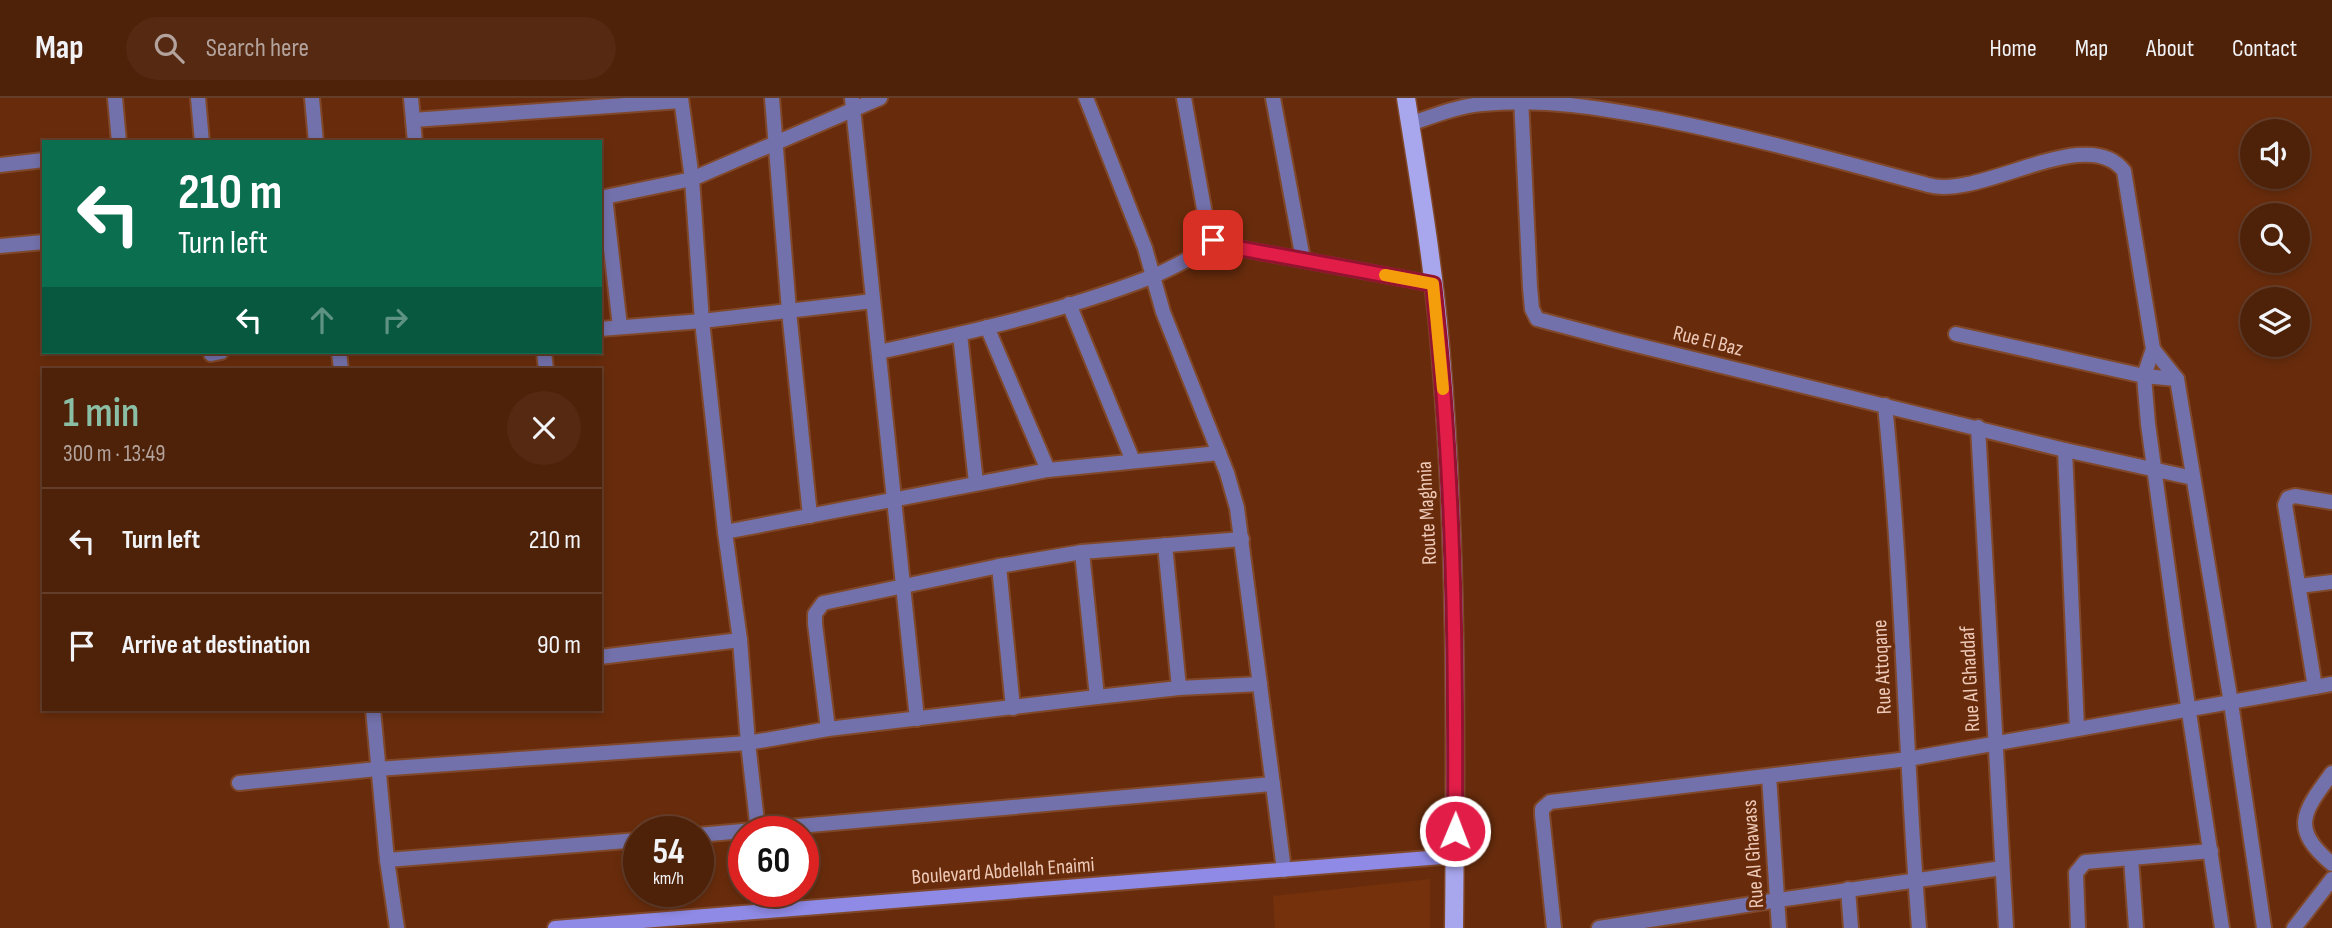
<!DOCTYPE html>
<html lang="en">
<head>
<meta charset="utf-8">
<style>
  :root { --surface:#4e2109; --page:#552912; --text:#f1f3f6; --muted:#b3a39c; --line:#653e2a; --accent:#8abfa5 }
  body { margin:0; font-family:"Sofia Sans Condensed",sans-serif; background:var(--page); color:var(--text); height:100vh; display:flex; flex-direction:column; font-size:26px; white-space:nowrap }
  * { box-sizing:border-box; margin:0 }
  p { font-size:23px; color:var(--muted) }
  .icon { flex:none; width:38px; height:38px; fill:none; stroke:currentColor; stroke-width:2; stroke-linecap:round; stroke-linejoin:round }
  .map { position:relative; flex:1; overflow:hidden }
  .panel { position:absolute; left:42px; top:270px; width:560px; height:343px; display:flex; flex-direction:column; background:var(--surface); border-radius:0px; box-shadow:0 4px 10px #0003,0 0 0 2px var(--line) }
  .panel>* { flex:none }
  .guide { position:absolute; left:42px; top:42px; width:560px; height:214px; border-radius:0px; box-shadow:0 4px 10px #0003,0 0 0 2px var(--line); background:#0b6e4f; color:#fff; overflow:hidden }
  .controls { position:absolute; left:2240px; top:21px; display:grid; gap:14px }
  .controls a { display:grid; place-items:center; width:70px; height:70px; border-radius:50%; background:var(--surface); box-shadow:0 4px 10px #0003,0 0 0 2px var(--line); font-size:35px }
  .speed { position:absolute; left:623px; top:718px; display:flex; gap:14px; font-size:35px; font-weight:700; text-align:center }
  .speed>* { display:grid; place-content:center; width:91px; height:91px; border-radius:50%; background:var(--surface); box-shadow:0 4px 10px #0003,0 0 0 2px var(--line); line-height:1 }
  .speed small { font-size:18px; font-weight:400 }
  .speed .limit { border:10px solid #d22; background:#fff; color:#111 }
  .pin { position:absolute; display:grid; place-items:center; width:60px; height:60px; color:#fff; margin:-30px; border-radius:14px; box-shadow:0 4px 10px #0006 }
  .me { position:absolute; width:77px; margin:-38px; rotate:1deg; stroke-linejoin:round; filter:drop-shadow(0 0 5px #0008) }
  .turn { display:flex; align-items:center; gap:24px; height:147px; padding:0 21px; font-size:32px }
  .turn .icon { width:91px; height:91px; stroke-width:2.5 }
  .turn b { display:block; font-size:49px; line-height:60px }
  .lanes { display:flex; align-items:center; height:66px; padding:0 21px; background:#0003; justify-content:center; gap:35px; direction:ltr }
  .lanes .off { opacity:.35 }
  .round { display:grid; place-items:center; flex:none; width:74px; height:74px; border-radius:37px; background:var(--page) }
  .overview { display:flex; align-items:center; justify-content:space-between; height:119px; padding:0 21px }
  h1 { font-size:42px; font-weight:600; line-height:52px; color:var(--accent) }
  ul { padding:0; list-style:none }
  li { display:flex; align-items:center; gap:21px; height:105px; padding:0 21px; border-top:2px solid var(--line) }
  li div { flex:1 }
  li b { display:block; font-size:26px }
  li em { font-style:normal }
  header { display:flex; align-items:center; gap:42px; box-sizing:border-box; height:98px; padding:0 35px; background:var(--surface); border-bottom:2px solid var(--line) }
  header strong { font-size:33px }
  nav { display:flex; gap:38px; margin-inline-start:auto; font-size:24px }
  .search { width:490px; height:63px; background:var(--page); display:flex; align-items:center; gap:18px; box-sizing:border-box; padding:0 24px; border-radius:38px; color:var(--muted); font-size:26px }
  .map>svg:first-child { display:block }
</style>
</head>
<body>
<header>
<strong>Map</strong>
<div class="search"><svg class="icon" aria-label="search" viewBox="0 0 24 24"><circle cx="10" cy="10" r="6"/><path d="M15 15l6 6"/></svg>Search here</div>
<nav><a>Home</a><a>Map</a><a>About</a><a>Contact</a></nav>
</header>
<div class="map">
<svg width="2332" height="830" viewBox="0 0 2332 830">
  <rect width="100%" height="100%" fill="#682c0c"/>
  <polygon fill="#74310b" points="1430,781 1430,830 1275,830 1273,798"/>
  <g fill="none" stroke-linecap="round" stroke-linejoin="round">
    <g stroke="#80482b" stroke-width="18">
      <g id="street">
        <polyline points="115,0 119,44"/>
        <polyline points="198,0 202,44"/>
        <polyline points="312,0 316,44"/>
        <polyline points="411,0 415,44"/>
        <polyline points="681,0 692,81 702,223 725,434 740,542 748,645 758,733"/>
        <polyline points="772,0 789,213 810,418"/>
        <polyline points="852,0 917,621"/>
        <polyline points="1086,0 1145,150 1163,214 1227,375 1237,410 1284,772"/>
        <polyline points="1184,0 1207,127 1213,142 1227,148 1433,186"/>
        <polyline points="1273,0 1303,161"/>
        <polyline points="1521,0 1530,189 1532,211 1537,221 1620,243 2065,352 2193,380"/>
        <polyline points="413,22 681,3"/>
        <path d="M1410,26c23,-8 48,-18 72,-20 61,-6 119,4 178,15 91,18 179,42 268,66 53,15 159,-63 196,-14l29,178 -9,27 4,48 29,210 45,294"/>
        <polyline points="0,67 44,62"/>
        <polyline points="605,99 620,229"/>
        <polyline points="600,100 692,81 880,0"/>
        <polyline points="0,148 44,144"/>
        <polyline points="1069,206 1133,363"/>
        <polyline points="987,229 1048,372"/>
        <polyline points="600,231 702,223 873,203"/>
        <polyline points="960,236 976,385"/>
        <polyline points="1956,236 2144,278 2177,281"/>
        <polyline points="2153,251 2177,281 2231,605 2264,830"/>
        <polyline points="339,254 341,271"/>
        <polyline points="544,254 546,271"/>
        <path d="M879,254c92,-20 185,-41 272,-75 23,-9 45,-23 67,-34"/>
        <polyline points="211,256 221,254"/>
        <path d="M1885,307c18,174 20,349 34,523"/>
        <polyline points="1978,329 2006,830"/>
        <polyline points="2065,352 2077,631"/>
        <polyline points="725,434 1048,372 1219,355"/>
        <polyline points="1165,447 1179,590"/>
        <polyline points="1082,454 1097,599"/>
        <polyline points="999,468 1013,610"/>
        <polyline points="2299,488 2332,484"/>
        <polyline points="600,559 740,542"/>
        <polyline points="2315,589 2285,407 2288,400 2295,398 2332,404"/>
        <polyline points="373,611 387,762 397,830"/>
        <polyline points="828,631 815,526 815,516 823,505 999,468 1082,454 1242,441"/>
        <path d="M2332,675c-28,38 -43,55 0,91"/>
        <polyline points="1769,678 1779,830"/>
        <polyline points="239,685 377,671 748,645 828,631 1097,599 1179,590 1260,586"/>
        <polyline points="698,737 1273,686"/>
        <polyline points="2131,760 2136,830"/>
        <polyline points="387,762 639,742"/>
        <polyline points="1848,791 1851,830"/>
        <polyline points="763,793 764,812"/>
        <polyline points="1554,830 1542,717 1542,711 1550,704 1908,661 2332,586"/>
        <polyline points="1599,830 1778,802 2002,770"/>
        <polyline points="2078,830 2076,775 2085,764 2211,753"/>
        <polyline points="2294,830 2332,781"/>
      </g>
    </g>
    <g stroke="#80482b" stroke-width="18">
      <polyline id="secondary" points="555,830 1454,758"/>
    </g>
    <g stroke="#80482b" stroke-width="21">
      <path id="primary" d="M1406,0c13,82 27,164 34,247 17,194 16,388 14,583"/>
    </g>
    <use href="#street" stroke="#7371ab" stroke-width="14"/>
    <use href="#secondary" stroke="#8f8ae5" stroke-width="14"/>
    <use href="#primary" stroke="#a8a6ec" stroke-width="18"/>
  </g>
  <g fill="none" stroke-linecap="round" stroke-linejoin="round">
    <g stroke="#92132f" stroke-width="18">
      <path id="route" d="M1213,142l14,6 206,38c21,182 23,365 22,547"/>
    </g>
    <use href="#route" stroke="#e11d48" stroke-width="12"/>
    <polyline stroke="#f59e0b" stroke-width="12" points="1385,177 1433,186 1443,291"/>
  </g>
  <g text-anchor="middle" dominant-baseline="central" stroke-width="7" stroke-linejoin="round" paint-order="stroke">
    <g font-size="21" fill="#eec9b8" stroke="#682c0c">
      <text transform="translate(1708 243) rotate(14)">Rue El Baz</text>
      <text transform="translate(1427 415) rotate(-93)">Route Maghnia</text>
      <text transform="translate(1882 569) rotate(-93)">Rue Attoqane</text>
      <text transform="translate(1970 581) rotate(-93)">Rue Al Ghaddaf</text>
      <text transform="translate(1753 756) rotate(-94)">Rue Al Ghawass</text>
      <text transform="translate(1003 773) rotate(-4)">Boulevard Abdellah Enaimi</text>
    </g>
  </g>
</svg>
<div class="controls">
<a><svg class="icon" aria-label="sound" viewBox="0 0 24 24"><path d="M4 9h4l5-4v14l-5-4H4zM17 9q2 3 0 6"/></svg></a>
<a><svg class="icon" aria-label="search" viewBox="0 0 24 24"><circle cx="10" cy="10" r="6"/><path d="M15 15l6 6"/></svg></a>
<a><svg class="icon" aria-label="layers" viewBox="0 0 24 24"><path d="M12 4l9 5-9 5-9-5zM3 14l9 5 9-5"/></svg></a>
</div>
<div class="speed"><div>54<small>km/h</small></div><div class="limit">60</div></div>
<div class="pin" style="left:1213px;top:142px;background:#d93025"><svg class="icon" aria-label="arrive" viewBox="0 0 24 24"><path d="M6 21V4h12l-3 4 3 4H6"/></svg></div>
<svg class="me" style="left:1455px;top:733px" viewBox="-20 -20 40 40"><circle r="17" fill="#e11d48" stroke="#fff" stroke-width="3"/><path d="M0-11L8 9 0 5-8 9z" fill="#fff"/></svg>
<div class="guide">
<div class="turn"><svg class="icon" aria-label="left" viewBox="0 0 24 24"><path d="M17 20v-9H6M10 6l-5 5 5 5"/></svg><div><b>210 m</b>Turn left</div></div>
<div class="lanes"><svg class="icon" aria-label="left" viewBox="0 0 24 24"><path d="M17 20v-9H6M10 6l-5 5 5 5"/></svg><svg class="icon off" aria-label="ahead" viewBox="0 0 24 24"><path d="M12 20V5M6 11l6-6 6 6"/></svg><svg class="icon off" aria-label="right" viewBox="0 0 24 24"><path d="M7 20v-9h11M14 6l5 5-5 5"/></svg></div>
</div>
<section class="panel">
<div class="overview"><div><h1>1 min</h1><p>300 m · 13:49</p></div><a class="round"><svg class="icon" aria-label="close" viewBox="0 0 24 24"><path d="M6 6l12 12M18 6L6 18"/></svg></a></div>
<ul>
<li><svg class="icon" aria-label="left" viewBox="0 0 24 24"><path d="M17 20v-9H6M10 6l-5 5 5 5"/></svg><div><b>Turn left</b></div><em>210 m</em></li>
<li><svg class="icon" aria-label="arrive" viewBox="0 0 24 24"><path d="M6 21V4h12l-3 4 3 4H6"/></svg><div><b>Arrive at destination</b></div><em>90 m</em></li>
</ul>
</section>
</div>
</body>
</html>
